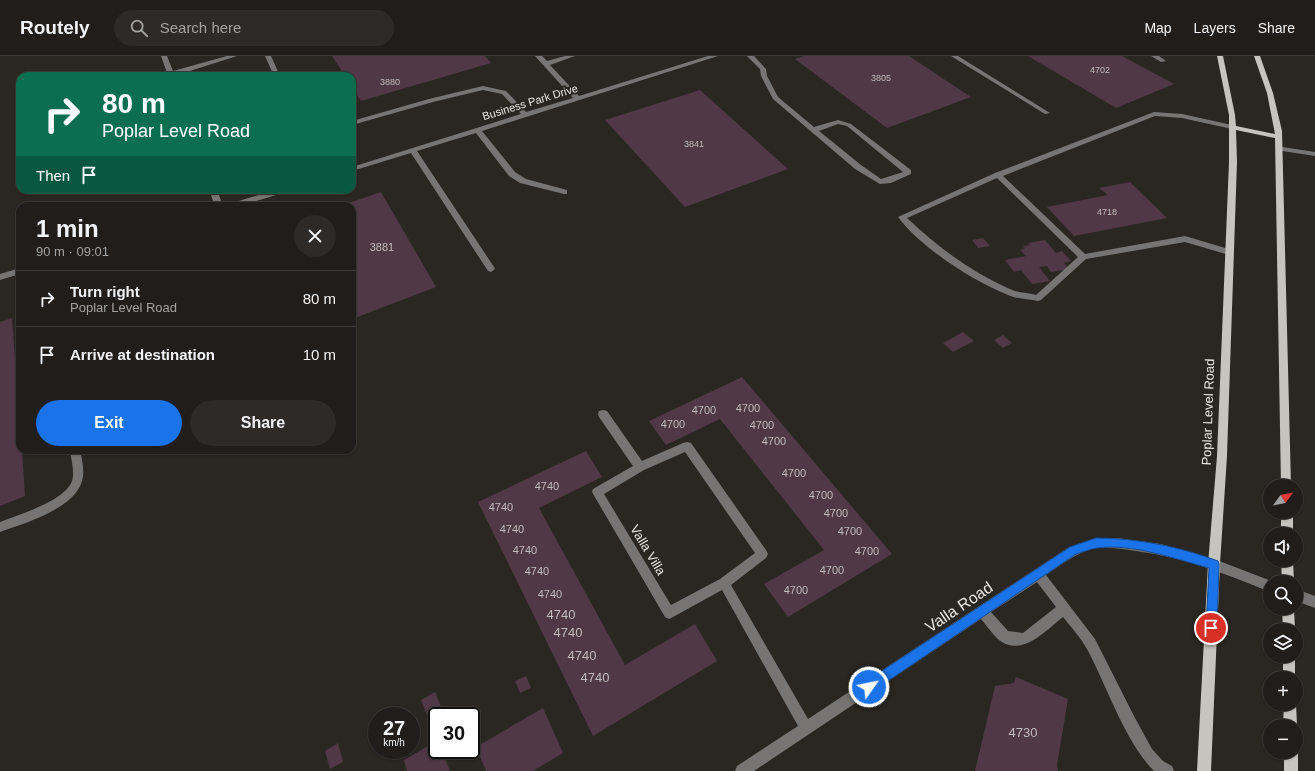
<!DOCTYPE html>
<html lang="en">
<head>
<meta charset="utf-8">
<style>
  :root { --surface:#201d1a; --page:#2d2a27; --text:#f1f3f6; --muted:#a2a2a2; --line:#3d3b39; --accent:#1a73e8 }
  body { margin:0; font-family:Arial,sans-serif; background:var(--page); color:var(--text); height:100vh; display:flex; flex-direction:column; font-size:15px; white-space:nowrap }
  * { box-sizing:border-box; margin:0 }
  p { font-size:13px; color:var(--muted) }
  .icon { flex:none; width:22px; height:22px; fill:none; stroke:currentColor; stroke-width:2; stroke-linecap:round; stroke-linejoin:round }
  .map { position:relative; flex:1; overflow:hidden }
  .side { position:absolute; left:16px; top:146px; width:340px; height:252px; display:flex; flex-direction:column; background:var(--surface); border-radius:12px; box-shadow:0 1px 3px #0004,0 0 0 1px var(--line) }
  .side>* { flex:none }
  .guide { position:absolute; left:16px; top:16px; width:340px; height:122px; border-radius:12px; box-shadow:0 1px 3px #0004,0 0 0 1px var(--line); background:#0b6e4f; color:#fff; overflow:hidden }
  .needle { width:26px; rotate:57deg }
  .controls { position:absolute; left:1263px; top:423px; display:grid; gap:8px }
  .controls a { display:grid; place-items:center; width:40px; height:40px; border-radius:50%; background:var(--surface); box-shadow:0 1px 3px #0004,0 0 0 1px var(--line); font-size:20px }
  .speed { position:absolute; left:368px; top:651px; display:flex; gap:8px; font-size:20px; font-weight:700; text-align:center }
  .speed>* { display:grid; place-content:center; width:52px; height:52px; border-radius:50%; background:var(--surface); box-shadow:0 1px 3px #0004,0 0 0 1px var(--line); line-height:1 }
  .speed small { font-size:10px; font-weight:400 }
  .speed .limit { border:2px solid #111; border-radius:6px; background:#fff; color:#111 }
  .pin { position:absolute; display:grid; place-items:center; width:34px; height:34px; color:#fff; margin:-17px; border:2px solid #fff; border-radius:50%; box-shadow:0 1px 4px #0007 }
  .me { position:absolute; width:44px; margin:-22px; rotate:57deg; stroke-linejoin:round; filter:drop-shadow(0 0 3px #0008) }
  .turn { display:flex; align-items:center; gap:14px; height:84px; padding:0 20px; font-size:18px }
  .turn .icon { width:52px; height:52px; stroke-width:2.5 }
  .turn b { display:block; font-size:28px; line-height:34px }
  .then { display:flex; align-items:center; height:38px; padding:0 20px; background:#0003; gap:8px; font-size:15px }
  .round { display:grid; place-items:center; flex:none; width:42px; height:42px; border-radius:21px; background:var(--page) }
  .summary { display:flex; align-items:center; justify-content:space-between; height:68px; padding:0 20px }
  h1 { font-size:24px; font-weight:700; line-height:30px }
  .cta { display:flex; gap:8px; margin-top:auto; padding:8px 20px }
  .cta a { flex:1; height:46px; border-radius:24px; background:var(--accent); color:#fff; font-size:16px; font-weight:700; line-height:46px; text-align:center }
  .cta a+a { background:var(--page); color:var(--text) }
  ul { padding:0; list-style:none }
  li { display:flex; align-items:center; gap:12px; height:56px; padding:0 20px; border-top:1px solid var(--line) }
  li div { flex:1 }
  li b { display:block; font-size:15px }
  li em { font-style:normal }
  header { display:flex; align-items:center; gap:24px; box-sizing:border-box; height:56px; padding:0 20px; background:var(--surface); border-bottom:1px solid var(--line) }
  header strong { font-size:19px }
  nav { display:flex; gap:22px; margin-inline-start:auto; font-size:14px }
  .search { width:280px; height:36px; background:var(--page); display:flex; align-items:center; gap:10px; box-sizing:border-box; padding:0 14px; border-radius:22px; color:var(--muted); font-size:15px }
  .map>svg:first-child { display:block }
</style>
</head>
<body>
<header>
<strong>Routely</strong>
<div class="search"><svg class="icon" aria-label="search" viewBox="0 0 24 24"><circle cx="10" cy="10" r="6"/><path d="M15 15l6 6"/></svg>Search here</div>
<nav><a>Map</a><a>Layers</a><a>Share</a></nav>
</header>
<div class="map">
<svg width="1315" height="715" viewBox="0 0 1315 715">
  <rect width="100%" height="100%" fill="#2a2722"/>
  <g fill="#503846">
    <polygon points="332,0 485,0 491,7 361,45 352,31 352,20 345,20"/>
    <polygon points="804,0 909,0 971,41 887,72 795,3"/>
    <polygon points="1028,0 1122,0 1174,28 1116,52"/>
    <polygon points="700,34 788,113 685,151 605,64"/>
    <polygon points="1130,126 1167,162 1074,180 1047,151 1108,139 1099,132"/>
    <polygon points="381,136 436,231 352,263 352,150 340,150"/>
    <polygon points="983,182 990,190 978,192 972,184"/>
    <polygon points="1045,184 1056,197 1062,195 1071,205 1064,207 1069,213 1051,216 1047,210 1039,211 1050,225 1032,228 1021,214 1014,216 1005,204 1026,200 1020,194 1025,193 1023,190 1030,189 1028,187"/>
    <polygon points="12,262 20,370 20,394 22,394 25,440 0,450 0,266"/>
    <polygon points="963,276 974,285 953,296 943,287"/>
    <polygon points="1003,279 1012,287 1003,292 994,284"/>
    <polygon points="742,321 892,498 788,561 764,528 824,494 720,363 666,389 649,365"/>
    <polygon points="586,395 602,421 539,452 625,609 695,568 717,605 593,680 478,446"/>
    <polygon points="526,620 531,632 520,637 515,625"/>
    <polygon points="1016,621 1068,643 1057,709 1058,715 975,715 995,630 1014,627"/>
    <polygon points="435,636 443,656 429,664 421,644"/>
    <polygon points="543,652 563,697 533,715 486,715 476,691"/>
    <polygon points="437,685 437,694 442,694 450,715 407,715 404,704"/>
    <polygon points="338,687 343,706 330,713 325,695"/>
  </g>
  <g fill="none" stroke-linecap="round" stroke-linejoin="round">
    <g fill="#777573" fill-rule="evenodd">
      <polygon points="161,0 167,0 173,15 227,0 237,0 174,20 168,20"/>
      <polygon points="265,0 271,0 280,20 274,20"/>
      <polygon points="535,0 542,0 547,5 565,0 575,0 550,9 579,40 708,0 718,0 482,75 515,116 526,123 567,134 567,138 564,138 520,127 509,120 476,77 417,95 494,211 495,213 491,216 488,215 411,97 352,115 352,111 521,58 502,38 483,34 433,46 352,69 352,65 429,43 483,30 506,35 526,56 573,42"/>
      <path d="M747,0h7l12,13 1,7 11,21 36,30 24,-7 13,4 60,46v4l-20,9 -11,1 -25,-15 -82,-70 -12,-23 -1,-7zM838,68l9,2 56,46 -22,7 -20,-14 -42,-34z"/>
      <polygon points="951,0 958,0 1050,57 1045,58"/>
      <polygon points="1151,0 1159,0 1166,5 1161,6"/>
      <path d="M1154,56l28,2 50,11 4,2 -4,2 -50,-11 -27,-2 -152,60 82,78 100,-18 47,14 1,2 -1,2 -3,1 -44,-13 -99,17 -45,41 -3,1c-10,-2 -21,-2 -30,-6 -35,-14 -88,-48 -110,-78l97,-44zM997,122l81,79 -42,38c-8,-2 -17,-2 -24,-5 -41,-18 -73,-42 -105,-72z"/>
      <polygon points="1276,90 1315,96 1315,100 1276,94"/>
      <polygon points="209,134 217,134 223,150 215,150"/>
      <polygon points="275,134 287,134 286,136 240,150 228,150 229,148"/>
      <polygon points="20,212 20,218 0,224 0,218"/>
      <path d="M603,354l4,1 35,50 41,-18 4,-1 4,1 75,107 2,4 -2,4 -35,27 77,134 261,-172 27,-9h21l44,6 53,15 60,23h-4v10c-44,-18 -87,-35 -134,-41 -13,-2 -26,-4 -39,-3 -19,3 -36,17 -51,27l49,64 40,79 17,31 11,12 9,5 2,5h-20c-29,-29 -47,-85 -67,-122 -6,-11 -16,-22 -24,-32 -17,13 -41,41 -64,23 -6,-5 -12,-14 -18,-21l-227,152h-19l2,-5 61,-40 -76,-136 -49,27 -4,2 -4,-2 -73,-125 1,-3 40,-23 -34,-49 -1,-3 1,-3zM685,396l70,101 -35,26 -49,26 -67,-111 40,-24zM1037,526l19,25 -33,26 -15,-2 -17,-19z"/>
      <path d="M70,394h10c2,9 5,22 2,31 -8,28 -57,42 -82,51v-10c18,-7 65,-21 72,-41 3,-9 -1,-22 -2,-31z"/>
      <polygon points="1296,533 1315,540 1315,552 1296,545"/>
    </g>
    <g fill="#c7c3be" fill-rule="evenodd">
      <polygon points="1217,0 1223,0 1235,59 1236,70 1275,78 1267,37 1254,0 1260,0 1273,37 1282,75 1291,430 1281,430 1275,82 1236,74 1237,106 1227,400 1220,508 1211,715 1197,715 1208,508 1217,400 1229,106 1229,59"/>
      <rect x="1281" y="456" width="12" height="22"/>
      <polygon points="1281,504 1293,504 1294,526 1282,526"/>
      <polygon points="1282,552 1294,552 1295,574 1283,574"/>
      <rect x="1283" y="600" width="12" height="22"/>
      <polygon points="1296,647 1297,670 1296,671 1296,670 1283,670 1284,648"/>
      <polygon points="1296,692 1298,696 1298,715 1284,715 1284,696 1296,696"/>
    </g>
  </g>
  <path fill="#1a73e8" stroke="#114b97" d="M1096,482c40,0 85,9 122,23l1,3 -2,64 -2,4 -4,1 -4,-1 -1,-4 3,-60c-33,-9 -78,-25 -112,-20 -7,1 -14,4 -21,6l-203,137 -4,1 -4,-1 -2,-4 2,-5 205,-135z"/>
  <g text-anchor="middle" dominant-baseline="central" stroke-width="4" stroke-linejoin="round" paint-order="stroke">
    <g font-size="9" fill="#c2babc">
      <text x="1100" y="14">4702</text>
      <text x="881" y="22">3805</text>
      <text x="390" y="26">3880</text>
      <text x="694" y="88">3841</text>
      <text x="1107" y="156">4718</text>
    </g>
    <g font-size="11" fill="#e8e6e3" stroke="#2a2722">
      <text transform="translate(530 46) rotate(-17)">Business Park Drive</text>
    </g>
    <g font-size="11" fill="#c2babc">
      <text x="382" y="191">3881</text>
      <text x="748" y="352">4700</text>
      <text x="704" y="354">4700</text>
      <text x="673" y="368">4700</text>
      <text x="762" y="369">4700</text>
      <text x="774" y="385">4700</text>
      <text x="794" y="417">4700</text>
      <text x="547" y="430">4740</text>
      <text x="821" y="439">4700</text>
      <text x="501" y="451">4740</text>
      <text x="836" y="457">4700</text>
      <text x="512" y="473">4740</text>
      <text x="850" y="475">4700</text>
      <text x="525" y="494">4740</text>
      <text x="867" y="495">4700</text>
      <text x="832" y="514">4700</text>
      <text x="537" y="515">4740</text>
      <text x="796" y="534">4700</text>
      <text x="550" y="538">4740</text>
    </g>
    <g font-size="13" fill="#e8e6e3" stroke="#2a2722">
      <text transform="translate(1208 356) rotate(-88)">Poplar Level Road</text>
      <text transform="translate(648 494) rotate(59)">Valla Villa</text>
    </g>
    <g font-size="13" fill="#c2babc">
      <text x="561" y="558">4740</text>
      <text x="568" y="576">4740</text>
      <text x="582" y="599">4740</text>
      <text x="595" y="621">4740</text>
      <text x="1023" y="676">4730</text>
    </g>
    <g font-size="16" fill="#e8e6e3" stroke="#2a2722">
      <text transform="translate(959 551) rotate(-34)">Valla Road</text>
    </g>
  </g>
</svg>
<div class="controls">
<a><svg class="needle" viewBox="-14 -14 28 28"><path d="M0-13l5 13h-10z" fill="#e53935"/><path d="M0 13l5-13h-10z" fill="#a2a2a2"/></svg></a>
<a><svg class="icon" aria-label="sound" viewBox="0 0 24 24"><path d="M4 9h4l5-4v14l-5-4H4zM17 9q2 3 0 6"/></svg></a>
<a><svg class="icon" aria-label="search" viewBox="0 0 24 24"><circle cx="10" cy="10" r="6"/><path d="M15 15l6 6"/></svg></a>
<a><svg class="icon" aria-label="layers" viewBox="0 0 24 24"><path d="M12 4l9 5-9 5-9-5zM3 14l9 5 9-5"/></svg></a>
<a>+</a>
<a>−</a>
</div>
<div class="speed"><div>27<small>km/h</small></div><div class="limit">30</div></div>
<div class="pin" style="left:1211px;top:572px;background:#d93025"><svg class="icon" aria-label="arrive" viewBox="0 0 24 24"><path d="M6 21V4h12l-3 4 3 4H6"/></svg></div>
<svg class="me" style="left:869px;top:631px" viewBox="-20 -20 40 40"><circle r="17" fill="#1a73e8" stroke="#fff" stroke-width="3"/><path d="M0-11L8 9 0 5-8 9z" fill="#fff"/></svg>
<div class="guide">
<div class="turn"><svg class="icon" aria-label="right" viewBox="0 0 24 24"><path d="M7 20v-9h11M14 6l5 5-5 5"/></svg><div><b>80 m</b>Poplar Level Road</div></div>
<div class="then">Then<svg class="icon" aria-label="arrive" viewBox="0 0 24 24"><path d="M6 21V4h12l-3 4 3 4H6"/></svg></div>
</div>
<section class="side">
<div class="summary"><div><h1>1 min</h1><p>90 m · 09:01</p></div><a class="round"><svg class="icon" aria-label="close" viewBox="0 0 24 24"><path d="M6 6l12 12M18 6L6 18"/></svg></a></div>
<ul>
<li><svg class="icon" aria-label="right" viewBox="0 0 24 24"><path d="M7 20v-9h11M14 6l5 5-5 5"/></svg><div><b>Turn right</b><p>Poplar Level Road</p></div><em>80 m</em></li>
<li><svg class="icon" aria-label="arrive" viewBox="0 0 24 24"><path d="M6 21V4h12l-3 4 3 4H6"/></svg><div><b>Arrive at destination</b></div><em>10 m</em></li>
</ul>
<div class="cta"><a>Exit</a><a>Share</a></div>
</section>
</div>
</body>
</html>
